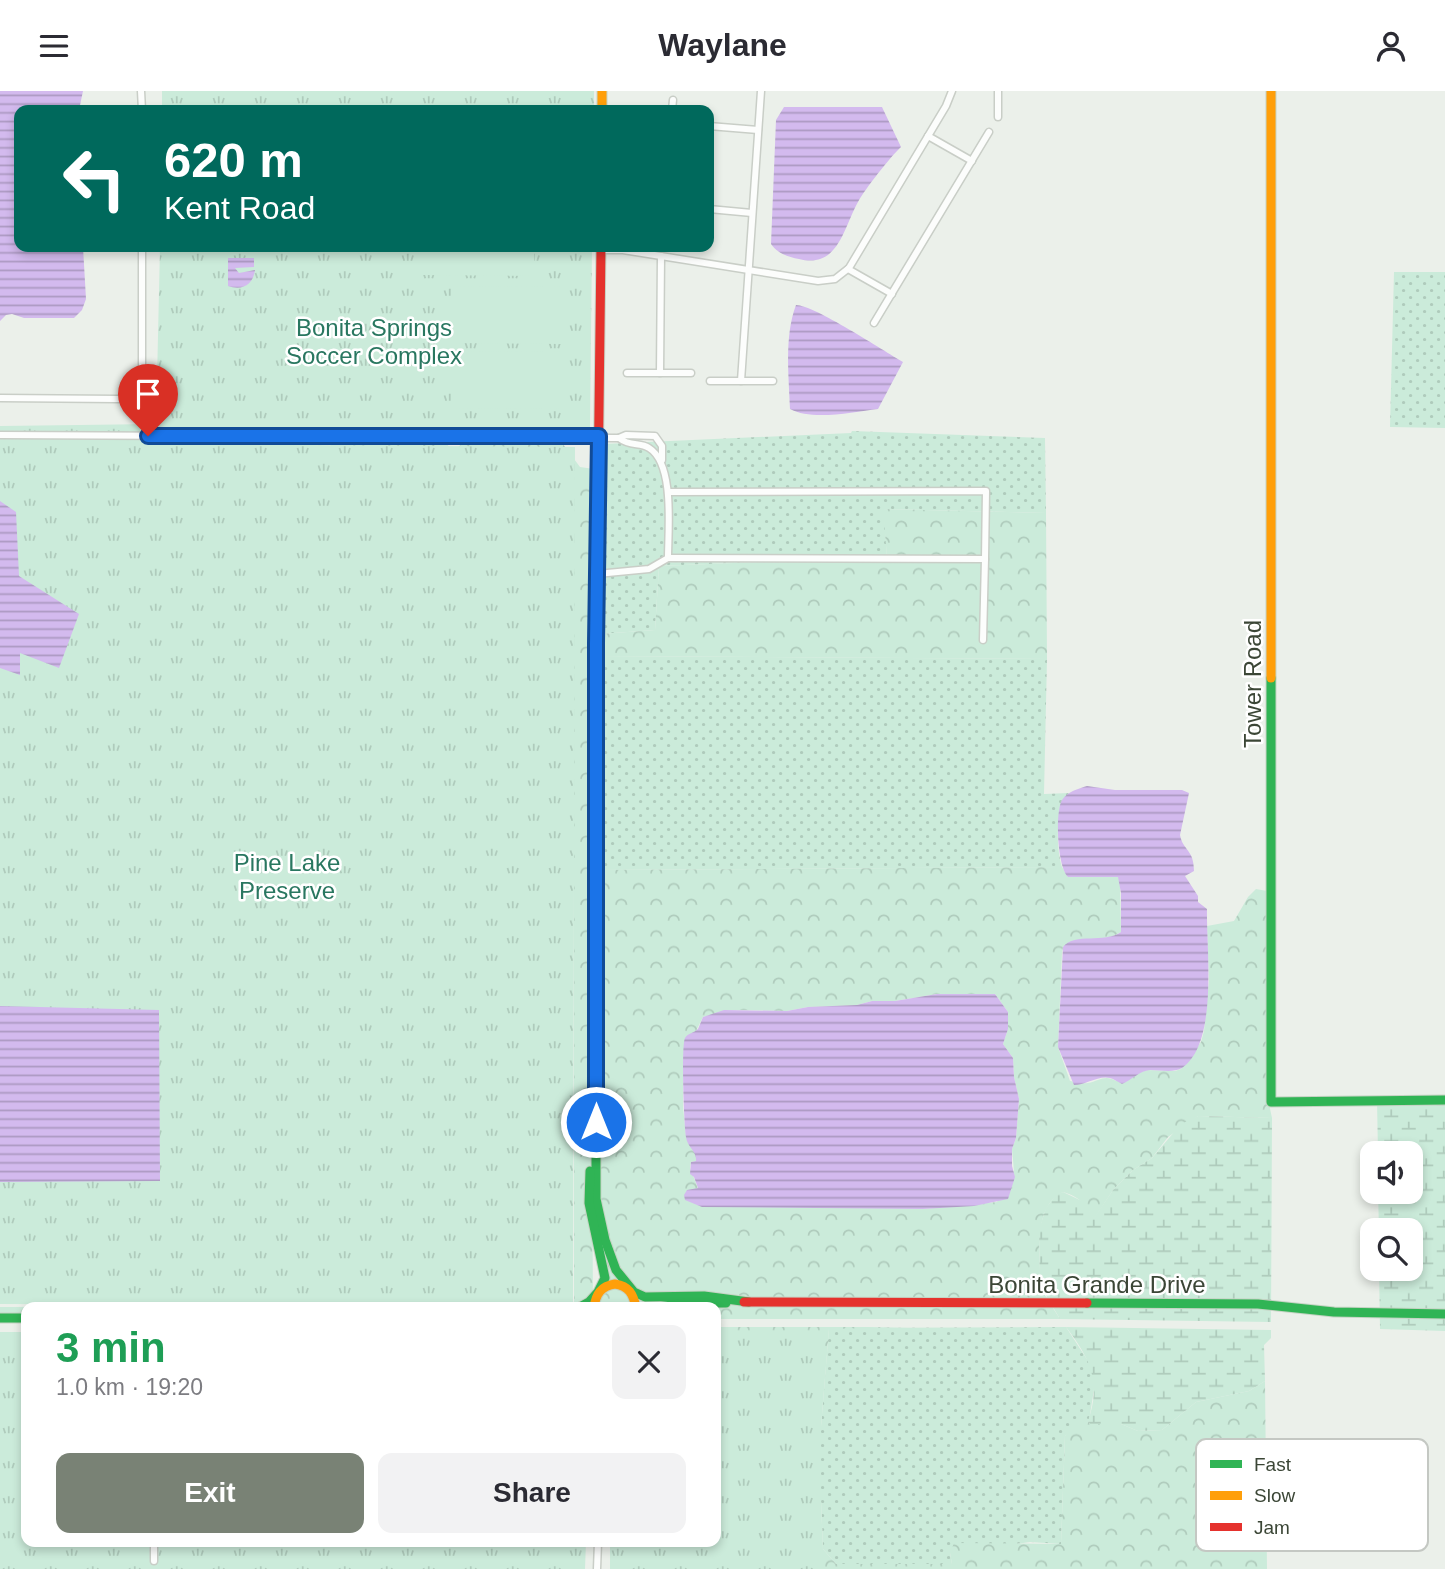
<!DOCTYPE html>
<html lang="en">
<head>
<meta charset="utf-8">
<style>
  :root { --surface:#fff; --page:#f2f2f3; --text:#2b2b33; --muted:#7c7c81; --accent:#798275 }
  body { margin:0; font-family:Arial,sans-serif; background:var(--page); color:var(--text); height:100vh; display:flex; flex-direction:column; font-size:26px; white-space:nowrap }
  * { box-sizing:border-box; margin:0 }
  p { font-size:23px; color:var(--muted) }
  .icon { flex:none; width:38px; height:38px; fill:none; stroke:currentColor; stroke-width:2; stroke-linecap:round; stroke-linejoin:round }
  .map { position:relative; flex:1; overflow:hidden }
  .sheet { position:absolute; left:21px; top:1211px; width:700px; height:245px; display:flex; flex-direction:column; background:var(--surface); border-radius:14px; box-shadow:0 4px 10px #0003 }
  .sheet>* { flex:none }
  .top-card { position:absolute; left:14px; top:14px; width:700px; height:147px; border-radius:14px; box-shadow:0 4px 10px #0003; background:#00695c; color:#fff; overflow:hidden }
  .tools { position:absolute; left:1360px; top:1050px; display:grid; gap:14px }
  .tools a { display:grid; place-items:center; width:63px; height:63px; border-radius:14px; background:var(--surface); box-shadow:0 4px 10px #0003; font-size:35px }
  .pin { position:absolute; display:grid; place-items:center; width:60px; height:60px; color:#fff; margin:-72px -30px; border-radius:50% 50% 50% 0; rotate:-45deg; box-shadow:0 0 7px #0007 }
  .pin .icon { rotate:45deg }
  .me { position:absolute; width:77px; margin:-38px; rotate:0deg; stroke-linejoin:round; filter:drop-shadow(0 0 5px #0008) }
  .turn { display:flex; align-items:center; gap:24px; height:147px; padding:0 35px; font-size:32px }
  .turn .icon { width:91px; height:91px; stroke-width:2.5 }
  .turn b { display:block; font-size:49px; line-height:60px }
  .round { display:grid; place-items:center; flex:none; width:74px; height:74px; border-radius:14px; background:var(--page) }
  .overview { display:flex; align-items:center; justify-content:space-between; height:119px; padding:0 35px }
  h1 { font-size:42px; font-weight:700; line-height:52px; color:#1e9e55 }
  .primary-button { display:flex; gap:14px; margin-top:auto; padding:14px 35px }
  .primary-button a { flex:1; height:80px; border-radius:14px; background:var(--accent); color:#fff; font-size:28px; font-weight:700; line-height:80px; text-align:center }
  .primary-button a+a { background:var(--page); color:var(--text) }
  header { display:flex; justify-content:space-between; align-items:center; height:91px; padding:0 35px; background:var(--surface); font-size:32px; font-weight:700 }
  .map>svg:first-child { display:block }
</style>
</head>
<body>
<header><svg class="icon" aria-label="menu" viewBox="0 0 24 24"><path d="M4 6h16M4 12h16M4 18h16"/></svg>Waylane<svg class="icon" aria-label="person" viewBox="0 0 24 24"><circle cx="12" cy="8" r="4"/><path d="M4 21q1-7 8-7t8 7"/></svg></header>
<div class="map">
<svg width="1445" height="1478" viewBox="0 0 1445 1478">
  <defs>
    <pattern id="grass-dots" width="8" height="8" patternUnits="userSpaceOnUse" patternTransform="scale(1.75)"><rect width="8" height="8" fill="#cbebda"/><path d="M2 2h.1M6 6h.1" fill="none" stroke="#afcbbc" stroke-width="1.8" stroke-linecap="round"/></pattern>
    <pattern id="forest-crowns" width="20" height="18" patternUnits="userSpaceOnUse" patternTransform="scale(1.75)"><rect width="20" height="18" fill="#cbebda"/><path d="M2 6a3 3 0 1 1 6 0M12 15a3 3 0 1 1 6 0" fill="none" stroke="#afcbbc"/></pattern>
    <pattern id="wetland-marsh" width="20" height="14" patternUnits="userSpaceOnUse" patternTransform="scale(1.75)"><rect width="20" height="14" fill="#cbebda"/><path d="M1 5h8M5 5V1M11 12h8M15 12V8" fill="none" stroke="#afcbbc"/></pattern>
    <pattern id="park-tufts" width="24" height="20" patternUnits="userSpaceOnUse" patternTransform="scale(1.75)"><rect width="24" height="20" fill="#cbebda"/><path d="M3 7l-1-3M5 7V3M7 7l1-3M15 17l-1-3M17 17v-4M19 17l1-3" fill="none" stroke="#afcbbc"/></pattern>
    <pattern id="water-rules" width="6" height="5" patternUnits="userSpaceOnUse" patternTransform="scale(1.75)"><rect width="6" height="5" fill="#d3baee"/><path d="M0 2.5h6" fill="none" stroke="#ac99c2"/></pattern>
  </defs>
  <rect width="100%" height="100%" fill="#ebf0ea"/>
  <g fill="url(#grass-dots)">
    <polygon points="1394,181 1445,181 1445,337 1390,336"/>
    <polygon points="852,340 1045,347 1046,422 884,418 887,466 659,475 655,539 600,543 603,353 851,342"/>
    <path d="M600,565l447,3 -3,135 25,-1c-14,14 -13,56 -7,74l-462,3z"/>
    <polygon points="1066,1236 1092,1276 1095,1292 1089,1330 1065,1345 1061,1453 1030,1451 950,1462 952,1473 836,1473 823,1458 819,1360 829,1237"/>
  </g>
  <g fill="url(#forest-crowns)" fill-rule="evenodd">
    <polygon points="207,345 282,346 295,353 330,355 339,348 439,346 454,360 466,349 560,349 580,376 594,378 591,889 593,1216 26,1216 26,1223 0,1223 0,1216 570,1215 574,1212 574,386 188,359"/>
    <polygon points="883,418 1046,422 1047,568 600,565 600,543 655,539 659,475 887,466"/>
    <path d="M1062,776l6,10 50,-1 2,6 1,50c-18,12 -41,2 -58,15l-1,6 -4,94 12,34c7,1 12,3 18,2 11,-2 17,-9 28,-2l31,-11 28,1 6,-2 20,-27 3,-11 5,-50 -2,-55 27,-5 14,-24 8,-8 11,2 2,213 3,14 -74,-2 -30,21 -16,21 -19,12 -20,20 -19,29c-9,-15 -14,-22 -31,-27 -27,13 -24,52 -23,78 0,5 -1,12 1,16 4,12 13,23 19,33h-344v-12h-115l-1,-437zM937,903h58l13,18v17l-5,15 10,14 1,19 5,22 -3,39 -4,11 2,22 -17,31 -74,7 -230,-19 5,-2 -8,-20 1,-6 6,-1v-5l-11,-20 -3,-29v-50l20,-40 26,-7 58,1 21,-4 49,-2 15,-4h23z"/>
    <polygon points="716,1236 908,1236 829,1238 819,1360 823,1458 836,1473 952,1473 950,1462 954,1452 1061,1453 1065,1345 1082,1329 1088,1330 1090,1333 1121,1333 1138,1340 1162,1339 1196,1311 1249,1300 1265,1290 1267,1478 725,1478 716,1357"/>
  </g>
  <g fill="url(#wetland-marsh)">
    <polygon points="1377,1010 1445,1012 1445,1240 1380,1238 1379,1178 1410,1178 1410,1139 1379,1139 1378,1101 1410,1101 1410,1062 1378,1062"/>
    <polygon points="1198,1025 1272,1027 1271,1231 1060,1228 1040,1194 1039,1139 1046,1117 1056,1104 1063,1101 1084,1111 1094,1127 1113,1099 1133,1079 1152,1067 1181,1033"/>
    <path d="M1066,1236l205,3v8l-7,7 1,36 -16,10 -53,11 -34,28 -24,1 -17,-7h-31l-2,-3c14,-38 2,-63 -22,-94z"/>
  </g>
  <g fill="url(#park-tufts)">
    <rect x="162" y="0" width="432" height="19"/>
    <polygon points="160,156 592,156 590,336 579,340 449,343 156,342 157,353 575,356 573,1216 0,1213 0,335 156,333"/>
    <polygon points="0,1241 26,1241 26,1451 586,1451 585,1478 0,1478"/>
    <polygon points="716,1242 821,1242 821,1478 610,1478 610,1451 716,1451"/>
  </g>
  <g fill="#cbebda">
    <polygon points="422,156 534,156 534,185 422,184"/>
    <polygon points="451,195 563,196 563,253 451,252"/>
    <polygon points="451,260 563,261 563,318 451,317"/>
  </g>
  <g fill="url(#water-rules)">
    <polygon points="0,0 83,0 79,19 19,19 19,156 83,156 86,208 82,219 74,227 24,227 12,223 6,224 0,230"/>
    <path d="M784,16h98l19,40c-10,9 -36,42 -43,55 -15,27 -20,67 -59,57 -11,-2 -22,-6 -28,-15l5,-124z"/>
    <path d="M228,167h26v9l-19,1 4,5 16,-3c-2,15 -13,21 -27,16z"/>
    <path d="M796,214c18,0 88,46 107,57l-25,47c-25,3 -66,12 -88,0 -1,-33 -6,-72 6,-104z"/>
    <polygon points="0,410 16,421 19,485 79,523 59,577 20,562 20,584 0,577"/>
    <path d="M1087,695l28,4h67l7,3 -9,42c3,16 14,14 14,36l-9,5 13,20v6l9,7c-1,39 12,134 -25,159 -9,5 -21,2 -32,2 -11,1 -18,10 -28,14 -4,-2 -8,-5 -12,-6 -11,-3 -25,7 -36,7l-16,-38 5,-100c12,-15 41,-3 58,-15v-39l-3,-16h-50c-11,-11 -13,-65 -6,-77 6,-9 16,-11 25,-14z"/>
    <path d="M937,903h58l13,18v17l-5,15 10,14 1,19 5,22 -3,39 -4,11v17l3,11 -7,22 -34,7 -51,3 -221,-2 -17,-7 -1,-5 3,-5 11,-2 -4,-11 -4,-3 1,-12 5,-1c1,-10 -9,-14 -10,-24 -2,-12 -5,-91 -1,-99 3,-5 9,-5 13,-9l5,-12 21,-7 63,1 21,-4 49,-2 15,-4h23z"/>
    <polygon points="0,915 159,919 160,1090 0,1091"/>
  </g>
  <g fill="none" stroke-linecap="round" stroke-linejoin="round">
    <g stroke="#c9cec7" stroke-width="9">
      <g id="street">
        <polyline points="141,0 142,19"/>
        <polyline points="672,19 673,9"/>
        <polyline points="998,26 998,0"/>
        <polyline points="709,35 758,39"/>
        <polyline points="928,45 972,70"/>
        <polyline points="709,118 752,122"/>
        <polyline points="601,159 623,159 818,190 835,188 849,177 946,15 952,0"/>
        <polyline points="848,178 892,203"/>
        <polyline points="874,232 989,41"/>
        <polyline points="627,282 691,282"/>
        <polyline points="660,282 661,165"/>
        <polyline points="710,290 773,290"/>
        <polyline points="741,290 761,0"/>
        <polyline points="0,307 118,308 134,303 142,289 142,156"/>
        <path d="M0,344l619,3c11,9 21,4 30,10 26,16 19,82 19,110l-19,11 -52,5"/>
        <polyline points="619,347 626,344 655,345 662,355 662,369"/>
        <polyline points="668,401 986,400 985,468 668,467"/>
        <polyline points="983,549 985,468"/>
        <polyline points="154,1470 154,1451"/>
        <polyline points="597,1478 598,1451"/>
      </g>
    </g>
    <g stroke="#c6d3c4" stroke-width="11">
      <g id="fast">
        <polyline points="1271,587 1271,1011 1445,1009"/>
        <polyline points="596,940 596,1108 605,1149 616,1179 634,1201 645,1206 704,1205 749,1211"/>
        <polyline points="1087,1212 1258,1213 1334,1221 1445,1223"/>
        <polyline points="580,1216 589,1211 598,1201 605,1187 589,1112 590,1080"/>
        <polyline points="658,1216 686,1212 726,1212"/>
        <polyline points="0,1227 26,1227"/>
      </g>
    </g>
    <g stroke="#c6d3c4" stroke-width="11">
      <g id="slow">
        <polyline points="602,0 602,19"/>
        <polyline points="1271,0 1271,587"/>
        <polyline points="596,563 596,940"/>
        <path d="M594,1216c2,-13 7,-21 21,-23 14,2 18,10 21,23"/>
      </g>
    </g>
    <g stroke="#c6d3c4" stroke-width="11">
      <g id="jam">
        <polyline points="596,563 601,156"/>
        <polyline points="744,1211 1087,1212"/>
      </g>
    </g>
    <use href="#street" stroke="#fcfdfc" stroke-width="6"/>
    <use href="#fast" stroke="#30b455" stroke-width="9"/>
    <use href="#slow" stroke="#ff9f0a" stroke-width="9"/>
    <use href="#jam" stroke="#e5322d" stroke-width="9"/>
  </g>
  <g fill="none" stroke-linecap="round" stroke-linejoin="round">
    <g stroke="#114b97" stroke-width="18">
      <polyline id="route" points="148,345 599,345 596,552 596,1031"/>
    </g>
    <use href="#route" stroke="#1a73e8" stroke-width="12"/>
  </g>
  <g text-anchor="middle" dominant-baseline="central" stroke-width="5" stroke-linejoin="round" paint-order="stroke">
    <g font-size="24" fill="#297760" stroke="#fff">
      <text x="374" y="236">Bonita Springs<tspan x="374" dy="28">Soccer Complex</tspan></text>
      <text x="287" y="771">Pine Lake<tspan x="287" dy="28">Preserve</tspan></text>
    </g>
    <g font-size="24" fill="#3b4636" stroke="#fff">
      <text transform="translate(1252 593) rotate(-90)">Tower Road</text>
      <text x="1097" y="1193">Bonita Grande Drive</text>
    </g>
  </g>
  <rect x="1196" y="1348" width="232" height="112" rx="10" fill="#fff" stroke="#c4c8c3" stroke-width="2"/>
  <rect x="1210" y="1369" width="32" height="8" fill="#30b455"/>
  <rect x="1210" y="1400" width="32" height="9" fill="#ff9f0a"/>
  <rect x="1210" y="1432" width="32" height="8" fill="#e5322d"/>
  <g font-size="19" fill="#3b4636">
    <text x="1254" y="1380">Fast</text>
    <text x="1254" y="1411">Slow</text>
    <text x="1254" y="1443">Jam</text>
  </g>
</svg>
<div class="tools">
<a><svg class="icon" aria-label="sound" viewBox="0 0 24 24"><path d="M4 9h4l5-4v14l-5-4H4zM17 9q2 3 0 6"/></svg></a>
<a><svg class="icon" aria-label="search" viewBox="0 0 24 24"><circle cx="10" cy="10" r="6"/><path d="M15 15l6 6"/></svg></a>
</div>
<div class="pin" style="left:148px;top:345px;background:#d93025"><svg class="icon" aria-label="arrive" viewBox="0 0 24 24"><path d="M6 21V4h12l-3 4 3 4H6"/></svg></div>
<svg class="me" style="left:596px;top:1031px" viewBox="-20 -20 40 40"><circle r="17" fill="#1a73e8" stroke="#fff" stroke-width="3"/><path d="M0-11L8 9 0 5-8 9z" fill="#fff"/></svg>
<div class="top-card">
<div class="turn"><svg class="icon" aria-label="left" viewBox="0 0 24 24"><path d="M17 20v-9H6M10 6l-5 5 5 5"/></svg><div><b>620 m</b>Kent Road</div></div>
</div>
<section class="sheet">
<div class="overview"><div><h1>3 min</h1><p>1.0 km · 19:20</p></div><a class="round"><svg class="icon" aria-label="close" viewBox="0 0 24 24"><path d="M6 6l12 12M18 6L6 18"/></svg></a></div>
<div class="primary-button"><a>Exit</a><a>Share</a></div>
</section>
</div>
</body>
</html>
